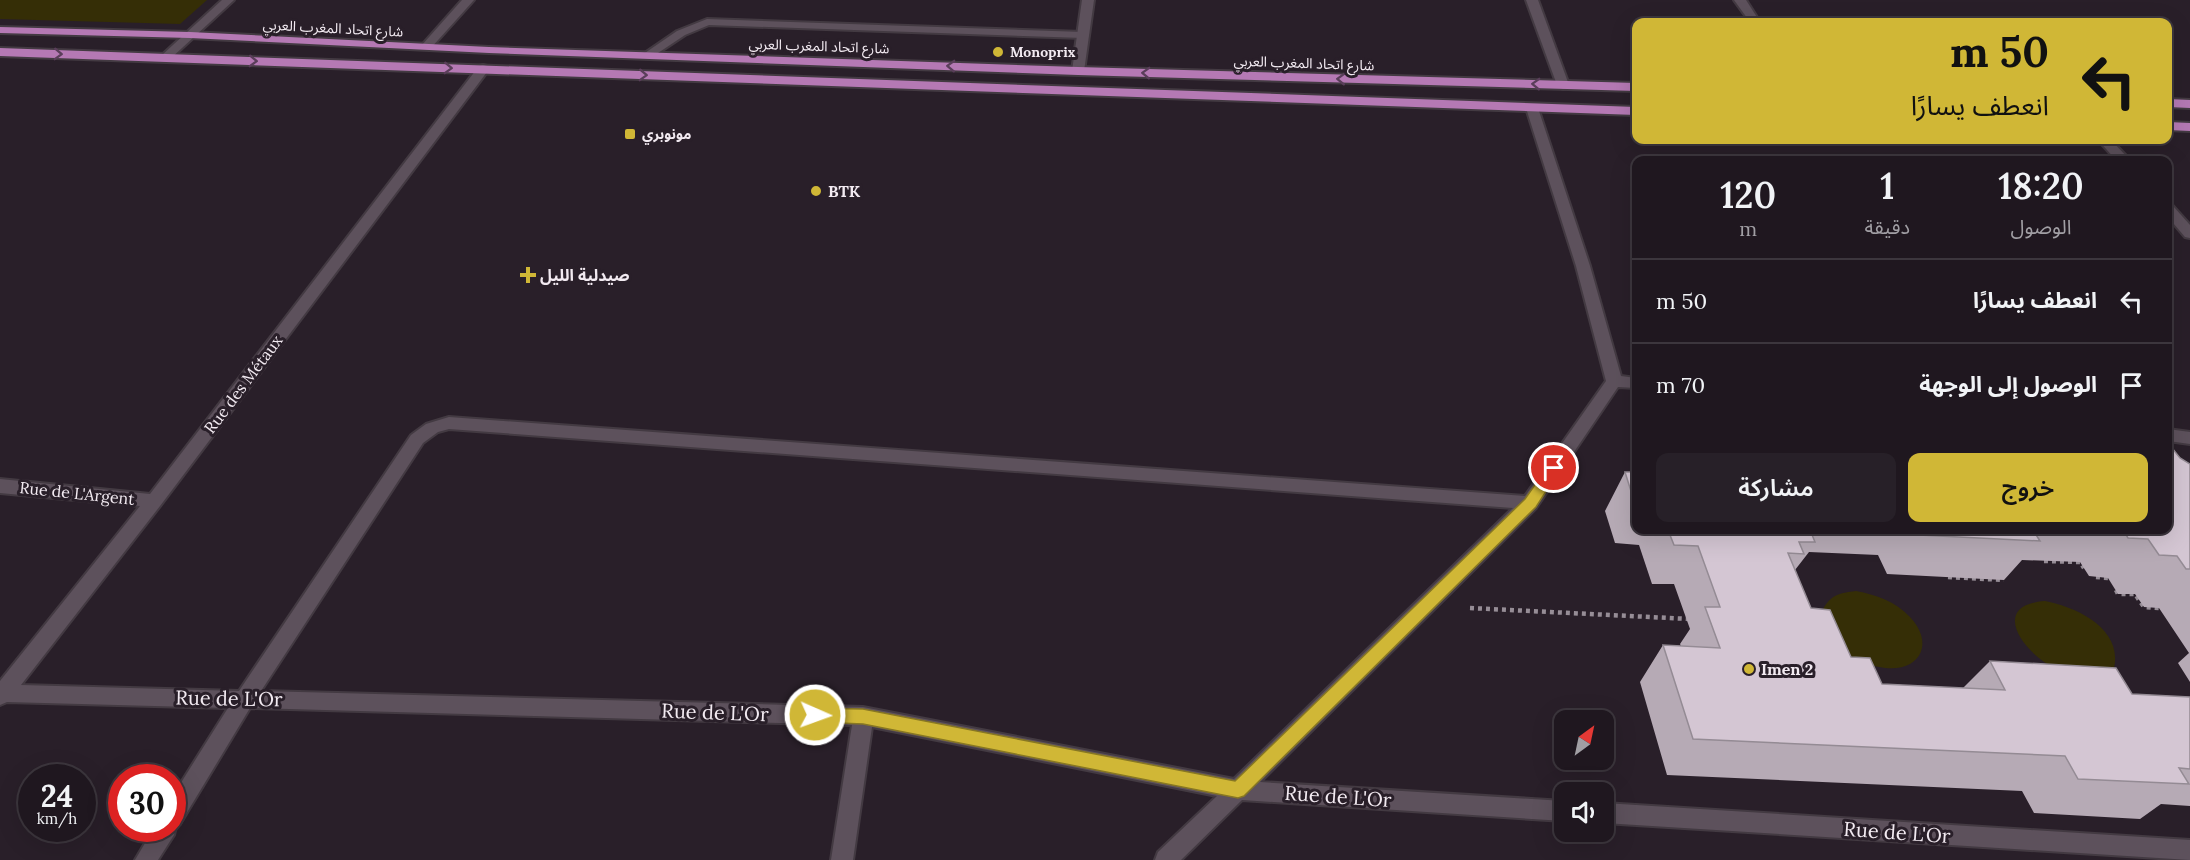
<!DOCTYPE html>
<html lang="ar">
<head>
<meta charset="utf-8">
<style>
  :root { --surface:#1f171f; --page:#272028; --text:#f1f3f6; --muted:#a19fa4; --line:#3c363d; --accent:#d0b736 }
  body { margin:0; font-family:Lora,"Noto Sans Arabic",serif; background:var(--page); color:var(--text); direction:rtl; height:100vh; display:flex; flex-direction:column; font-size:22px; white-space:nowrap }
  * { box-sizing:border-box; margin:0 }
  p { font-size:20px; color:var(--muted) }
  .icon { flex:none; width:33px; height:33px; fill:none; stroke:currentColor; stroke-width:2; stroke-linecap:round; stroke-linejoin:round }
  .map { position:relative; flex:1; overflow:hidden; direction:ltr }
  .panel { position:absolute; left:1632px; top:156px; width:540px; height:378px; display:flex; flex-direction:column; background:var(--surface); border-radius:12px; box-shadow:0 6px 24px #0002,0 0 0 2px var(--line); direction:rtl }
  .panel>* { flex:none }
  .banner { position:absolute; left:1632px; top:18px; width:540px; height:126px; border-radius:12px; box-shadow:0 6px 24px #0002,0 0 0 2px var(--line); direction:rtl; background:#d0b736; color:#111; overflow:hidden }
  .needle { width:39px; rotate:33deg }
  .buttons { position:absolute; left:1554px; top:710px; display:grid; gap:12px }
  .buttons a { display:grid; place-items:center; width:60px; height:60px; border-radius:12px; background:var(--surface); box-shadow:0 6px 24px #0002,0 0 0 2px var(--line); font-size:30px }
  .speed { position:absolute; left:18px; top:764px; display:flex; gap:12px; font-size:30px; font-weight:700; text-align:center }
  .speed>* { display:grid; place-content:center; width:78px; height:78px; border-radius:50%; background:var(--surface); box-shadow:0 6px 24px #0002,0 0 0 2px var(--line); line-height:1 }
  .speed small { font-size:15px; font-weight:400 }
  .speed .limit { border:9px solid #d22; background:#fff; color:#111 }
  .pin { position:absolute; display:grid; place-items:center; width:51px; height:51px; color:#fff; margin:-26px; border:3px solid #fff; border-radius:50%; box-shadow:0 2px 6px #0007 }
  .me { position:absolute; width:66px; margin:-33px; rotate:92deg; stroke-linejoin:round; filter:drop-shadow(0 0 4px #0008) }
  .turn { display:flex; align-items:center; gap:21px; height:126px; padding:0 24px; font-size:27px }
  .turn .icon { width:78px; height:78px; stroke-width:2.5 }
  .turn b { display:block; font-size:42px; line-height:51px }
  .eta { display:flex; justify-content:space-evenly; align-items:center; height:102px; text-align:center }
  .eta b { font-size:36px; font-weight:600; line-height:42px }
  .primary-button { display:flex; gap:12px; margin-top:auto; padding:12px 24px }
  .primary-button a { flex:1; height:69px; border-radius:12px; background:var(--accent); color:#111; font-size:24px; font-weight:600; line-height:69px; text-align:center }
  .primary-button a+a { background:var(--page); color:var(--text) }
  ul { padding:0; list-style:none }
  li { display:flex; align-items:center; gap:18px; height:84px; padding:0 24px; border-top:2px solid var(--line) }
  li div { flex:1 }
  li b { display:block; font-size:22px }
  li em { font-style:normal }
  .map>svg:first-child { display:block }
</style>
</head>
<body>
<div class="map">
<svg width="2190" height="860" viewBox="0 0 2190 860">
  <rect width="100%" height="100%" fill="#291f29"/>
  <g fill="#352e06">
    <polygon points="0,0 207,0 180,24 0,19"/>
    <path d="M1856,591c20,4 39,10 54,26 27,29 7,58 -31,50 -9,-2 -23,-6 -30,-13 -11,-11 -19,-30 -27,-43 8,-16 17,-18 34,-20z"/>
    <path d="M2045,601c32,6 78,28 69,67 -14,1 -32,6 -47,4 -31,-4 -87,-66 -22,-71z"/>
  </g>
  <g fill="none" stroke-linecap="round" stroke-linejoin="round">
    <g stroke="#433a42" stroke-width="4">
      <g id="service">
        <polygon points="462,0 474,0 430,49 422,49 422,45"/>
        <polygon points="1526,0 1538,0 1569,85 1567,88 1563,89 1557,85"/>
        <polygon points="707,19 1083,32 1089,35 1083,38 709,25 685,35 652,57 644,57 642,55 677,31"/>
      </g>
    </g>
    <g stroke="#433a42" stroke-width="4">
      <g id="minor">
        <polygon points="222,0 234,0 169,60 161,60 161,56"/>
        <polygon points="1082,0 1094,0 1084,71 1078,75 1072,71"/>
        <polygon points="1734,0 1746,0 1760,22 1750,22"/>
        <path d="M483,65l4,1v6l-327,434 -139,179 218,6 172,-256 15,-11 23,-7 1076,79 81,-115 -30,-115 -50,-158 6,-4 6,4 52,158 31,110 15,2v10l-18,-1 -82,121 -276,274 304,19v20l-322,-21 -61,60h-26l3,-8 59,-56 -345,-69 -19,133h-22l21,-135 -602,-17 -70,116 -4,2 -2,9 -16,25h-23l19,-32h18v-31l56,-89 -221,-6 -7,3v-24l140,-175 -140,-13v-14l150,15 329,-428zM449,429l1064,79 -279,271 -371,-72 -602,-16 162,-248 15,-11z"/>
        <polygon points="2098,140 2111,140 2130,160 2116,160"/>
        <polygon points="2168,205 2173,206 2190,225 2190,238 2185,237 2168,217"/>
        <polygon points="2168,429 2190,432 2190,444 2168,441"/>
        <polygon points="1604,803 2190,840 2190,860 1604,823"/>
      </g>
    </g>
    <g stroke="#433a42" stroke-width="4">
      <g id="primary">
        <polygon points="0,27 190,32 489,47 1078,67 1636,83 1636,91 1078,75 489,53 190,38 0,33"/>
        <polygon points="0,48 1636,107 1636,115 0,56"/>
        <polygon points="2168,99 2190,100 2190,108 2168,107"/>
        <polygon points="2168,122 2190,123 2190,131 2168,130"/>
      </g>
    </g>
    <g stroke="#968d96" stroke-width="4.5" stroke-dasharray="4 4" stroke-linecap="butt">
      <polyline points="2044,561 2080,562 2084,568"/>
      <polyline points="1948,577 2004,580"/>
      <polyline points="2096,577 2108,578 2110,581"/>
      <polyline points="2116,590 2118,594 2135,594 2144,607 2159,608 2161,611"/>
      <polyline points="1470,608 1690,619"/>
    </g>
    <use href="#service" fill="#5d515c" fill-rule="evenodd"/>
    <use href="#minor" fill="#5d515c" fill-rule="evenodd"/>
    <use href="#primary" fill="#b579b4" fill-rule="evenodd"/>
  </g>
  <polygon fill="#b6aab5" points="2180,458 2190,464 2190,682 2178,663 2189,653 2159,608 2144,607 2135,594 2118,594 2108,578 2089,576 2080,562 2022,560 2004,580 1887,574 1878,555 1809,552 1795,570 1811,608 1851,657 1882,684 1963,688 1990,661 2132,694 2190,697 2190,806 2161,804 2140,819 2034,813 2022,791 1667,775 1640,682 1663,645 1681,646 1680,644 1690,629 1674,584 1652,584 1639,545 1615,543 1605,511 1625,472 1634,472 1636,467 1636,530 2168,530"/>
  <g fill="#d4c6d3" stroke="#948b94" stroke-width="1.5">
    <polygon points="2168,443 2180,458 2190,464 2190,569 2186,569 2177,556 2159,555 2148,539 2128,538 2123,530 2168,530"/>
    <polygon points="1625,472 1636,472 1636,504 1635,504"/>
    <polygon points="1668,530 1810,530 1815,542 1799,542 1804,554 1788,553 1811,608 1830,610 1851,657 1870,658 1882,684 2005,690 1990,661 2116,668 2132,694 2190,697 2190,769 2179,768 2189,784 2078,779 2065,756 1693,739 1663,645 1720,648 1705,607 1720,607 1698,546 1674,545"/>
    <polygon points="1915,530 2033,530 2040,541 1919,535"/>
  </g>
  <defs><path id="oneway-chevron" d="M-2-3.5L2.5 0L-2 3.5" fill="none" stroke-width="1.6" stroke-linecap="round" stroke-linejoin="round" transform="scale(1.5)"/></defs>
  <g stroke="#5a3e5a">
    <use href="#oneway-chevron" transform="translate(58 54) rotate(2)"/>
    <use href="#oneway-chevron" transform="translate(253 61) rotate(2)"/>
    <use href="#oneway-chevron" transform="translate(951 66) rotate(-178)"/>
    <use href="#oneway-chevron" transform="translate(448 68) rotate(2)"/>
    <use href="#oneway-chevron" transform="translate(1146 73) rotate(-178)"/>
    <use href="#oneway-chevron" transform="translate(643 75) rotate(2)"/>
    <use href="#oneway-chevron" transform="translate(1341 79) rotate(-178)"/>
    <use href="#oneway-chevron" transform="translate(1536 84) rotate(-178)"/>
  </g>
  <polygon fill="#d0b736" stroke="#877723" stroke-width="1.5" points="1554,463 1561,468 1536,507 1244,796 1238,798 863,724 815,722 810,720 807,715 810,710 815,708 863,709 1235,781 1525,499 1549,465"/>
  <g fill="#d0b736" stroke="#291f29" stroke-width="2">
    <circle cx="998" cy="52" r="6"/>
    <rect x="624" y="128" width="12" height="12" rx="3"/>
    <circle cx="816" cy="191" r="6"/>
    <path d="M525 266h6v6h6v6h-6v6h-6v-6h-6v-6h6z"/>
    <circle cx="1749" cy="669" r="6"/>
  </g>
  <g text-anchor="middle" dominant-baseline="central" stroke-width="6" stroke-linejoin="round" paint-order="stroke">
    <g font-size="14" fill="#f2eaf1" stroke="#291f29">
      <text transform="translate(333 28) rotate(3)">شارع اتحاد المغرب العربي</text>
      <text transform="translate(819 46) rotate(2)">شارع اتحاد المغرب العربي</text>
      <text transform="translate(1304 63) rotate(2)">شارع اتحاد المغرب العربي</text>
    </g>
    <g font-size="14" font-weight="bold" fill="#f2eaf1" stroke="#291f29" text-anchor="start">
      <text x="1010" y="52">Monoprix</text>
      <text x="642" y="134">مونوبري</text>
    </g>
    <g font-size="16" font-weight="bold" fill="#f2eaf1" stroke="#291f29" text-anchor="start">
      <text x="828" y="191">BTK</text>
      <text x="540" y="275">صيدلية الليل</text>
      <text x="1761" y="669">Imen 2</text>
    </g>
    <g font-size="16" fill="#f2eaf1" stroke="#291f29">
      <text transform="translate(243 384) rotate(-53)">Rue des Métaux</text>
      <text transform="translate(77 493) rotate(6)">Rue de L'Argent</text>
    </g>
    <g font-size="20" fill="#f2eaf1" stroke="#291f29">
      <text transform="translate(229 698) rotate(1)">Rue de L'Or</text>
      <text transform="translate(715 712) rotate(2)">Rue de L'Or</text>
      <text transform="translate(1338 796) rotate(4)">Rue de L'Or</text>
      <text transform="translate(1897 832) rotate(4)">Rue de L'Or</text>
    </g>
  </g>
</svg>
<div class="buttons">
<a><svg class="needle" viewBox="-14 -14 28 28"><path d="M0-13l5 13h-10z" fill="#e53935"/><path d="M0 13l5-13h-10z" fill="#a19fa4"/></svg></a>
<a><svg class="icon" aria-label="sound" viewBox="0 0 24 24"><path d="M4 9h4l5-4v14l-5-4H4zM17 9q2 3 0 6"/></svg></a>
</div>
<div class="speed"><div>24<small>km/h</small></div><div class="limit">30</div></div>
<div class="pin" style="left:1554px;top:468px;background:#d93025"><svg class="icon" aria-label="arrive" viewBox="0 0 24 24"><path d="M6 21V4h12l-3 4 3 4H6"/></svg></div>
<svg class="me" style="left:815px;top:715px" viewBox="-20 -20 40 40"><circle r="17" fill="#d0b736" stroke="#fff" stroke-width="3"/><path d="M0-11L8 9 0 5-8 9z" fill="#fff"/></svg>
<div class="banner">
<div class="turn"><svg class="icon" aria-label="left" viewBox="0 0 24 24"><path d="M17 20v-9H6M10 6l-5 5 5 5"/></svg><div><b>50 m</b>انعطف يسارًا</div></div>
</div>
<section class="panel">
<div class="eta">
<div><b>18:20</b><p>الوصول</p></div>
<div><b>1</b><p>دقيقة</p></div>
<div><b>120</b><p>m</p></div>
</div>
<ul>
<li><svg class="icon" aria-label="left" viewBox="0 0 24 24"><path d="M17 20v-9H6M10 6l-5 5 5 5"/></svg><div><b>انعطف يسارًا</b></div><em>50 m</em></li>
<li><svg class="icon" aria-label="arrive" viewBox="0 0 24 24"><path d="M6 21V4h12l-3 4 3 4H6"/></svg><div><b>الوصول إلى الوجهة</b></div><em>70 m</em></li>
</ul>
<div class="primary-button"><a>خروج</a><a>مشاركة</a></div>
</section>
</div>
</body>
</html>
